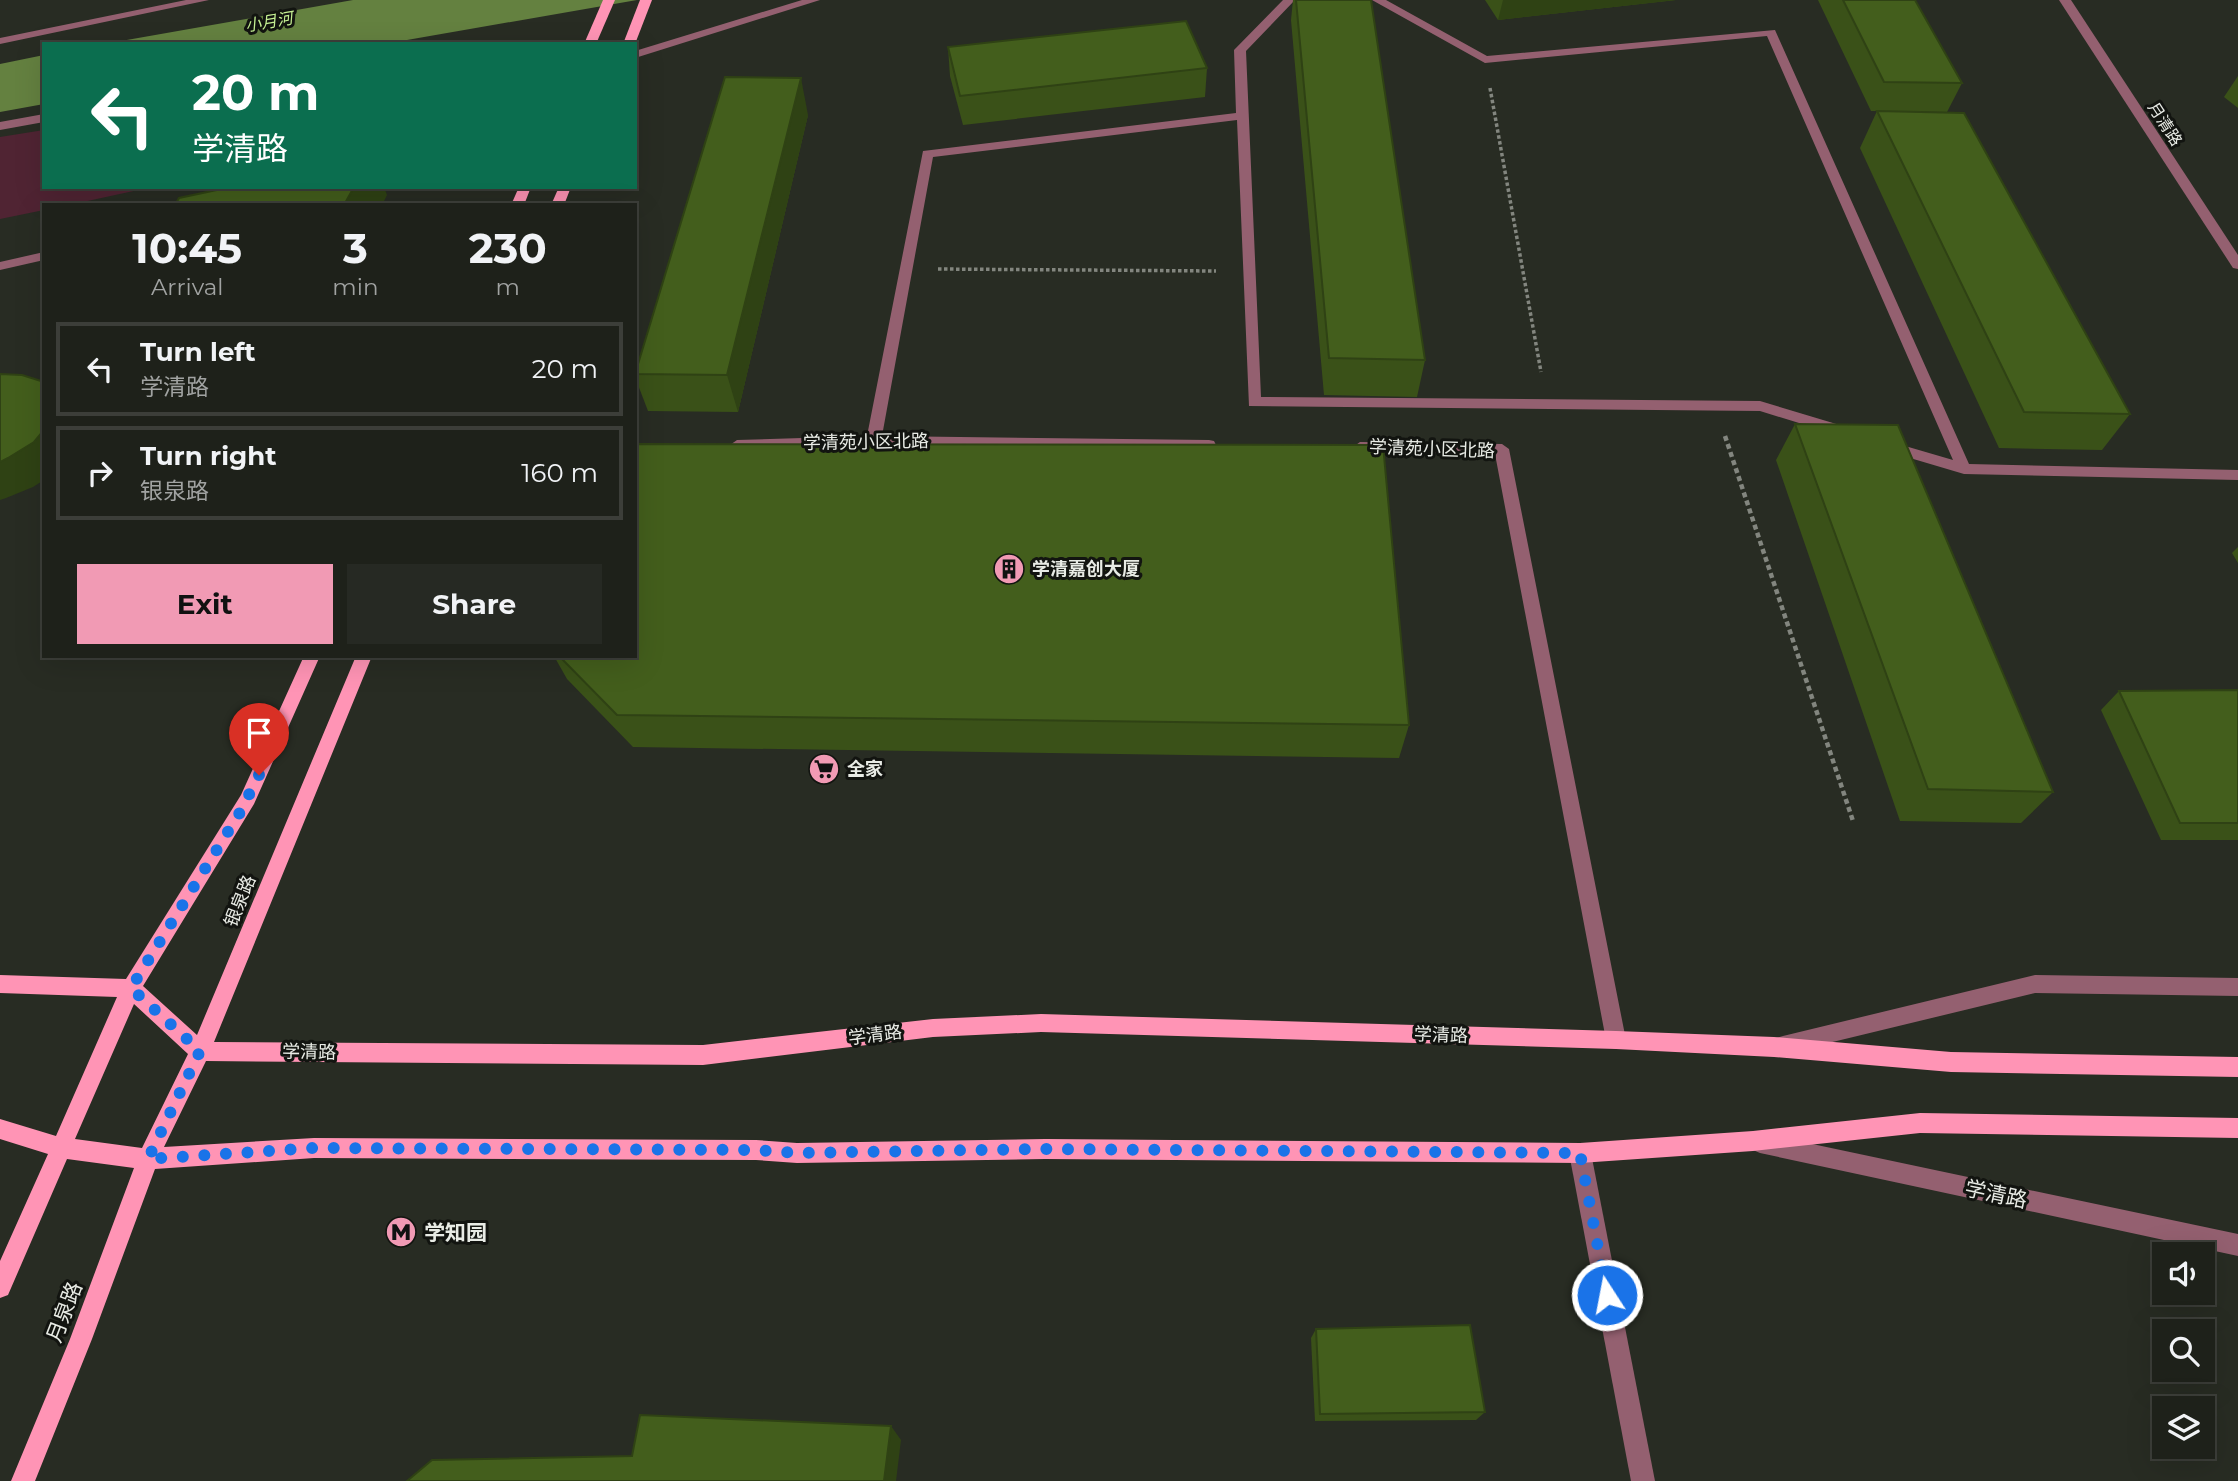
<!DOCTYPE html>
<html lang="en">
<head>
<meta charset="utf-8">
<style>
  :root { --surface:#1e211a; --page:#262923; --text:#f1f3f6; --muted:#a1a3a2; --line:#3c3e39; --accent:#f19ab4 }
  body { margin:0; font-family:Montserrat,"Noto Sans SC",sans-serif; background:var(--page); color:var(--text); height:100vh; display:flex; flex-direction:column; font-size:26px; white-space:nowrap }
  * { box-sizing:border-box; margin:0 }
  p { font-size:23px; color:var(--muted) }
  .icon { flex:none; width:38px; height:38px; fill:none; stroke:currentColor; stroke-width:2; stroke-linecap:round; stroke-linejoin:round }
  .map { position:relative; flex:1; overflow:hidden }
  .sheet { position:absolute; left:42px; top:203px; width:595px; height:455px; display:flex; flex-direction:column; background:var(--surface); border-radius:0px; box-shadow:0 7px 28px #0002,0 0 0 2px var(--line) }
  .sheet>* { flex:none }
  .hud { position:absolute; left:42px; top:42px; width:595px; height:147px; border-radius:0px; box-shadow:0 7px 28px #0002,0 0 0 2px var(--line); background:#0b6e4f; color:#fff; overflow:hidden }
  .fabs { position:absolute; left:2152px; top:1242px; display:grid; gap:14px }
  .fabs a { display:grid; place-items:center; width:63px; height:63px; border-radius:0px; background:var(--surface); box-shadow:0 7px 28px #0002,0 0 0 2px var(--line); font-size:35px }
  .pin { position:absolute; display:grid; place-items:center; width:60px; height:60px; color:#fff; margin:-72px -30px; border-radius:50% 50% 50% 0; rotate:-45deg; box-shadow:0 0 7px #0007 }
  .pin .icon { rotate:45deg }
  .me { position:absolute; width:77px; margin:-38px; rotate:349deg; stroke-linejoin:round; filter:drop-shadow(0 0 5px #0008) }
  .turn { display:flex; align-items:center; gap:24px; height:147px; padding:0 35px; font-size:32px }
  .turn .icon { width:91px; height:91px; stroke-width:2.5 }
  .turn b { display:block; font-size:49px; line-height:60px }
  .eta { display:flex; justify-content:space-evenly; align-items:center; height:119px; text-align:center }
  .eta b { font-size:42px; font-weight:700; line-height:49px }
  .primary-button { display:flex; gap:14px; margin-top:auto; padding:14px 35px }
  .primary-button a { flex:1; height:80px; border-radius:0px; background:var(--accent); color:#111; font-size:28px; font-weight:700; line-height:80px; text-align:center }
  .primary-button a+a { background:var(--page); color:var(--text) }
  ul { padding:0; list-style:none }
  li { display:flex; align-items:center; gap:21px; height:94px; margin:0 14px 10px; padding:0 21px; border:4px solid var(--line); border-radius:0px }
  li div { flex:1 }
  li b { display:block; font-size:26px }
  li em { font-style:normal }
  .map>svg:first-child { display:block }
</style>
</head>
<body>
<div class="map">
<svg width="2238" height="1481" viewBox="0 0 2238 1481">
  <rect width="100%" height="100%" fill="#282c23"/>
  <polygon fill="#502433" points="44,130 44,187 152,187 69,205 44,205 44,210 0,219 0,137"/>
  <g fill="#648140">
    <polygon points="353,0 637,0 384,44 104,44"/>
    <polygon points="44,55 44,104 0,112 0,64"/>
  </g>
  <g fill="none" stroke-linecap="round" stroke-linejoin="round">
    <g stroke="#83867f" stroke-width="3.5" stroke-dasharray="3.5 2.5" stroke-linecap="butt">
      <polyline points="1490,88 1541,372"/>
      <polyline points="938,269 1216,271"/>
    </g>
    <polyline stroke="#83867f" stroke-width="4.5" stroke-dasharray="5 3.5" stroke-linecap="butt" points="1725,436 1853,821"/>
    <g fill="#946070" fill-rule="evenodd">
      <polygon points="186,0 209,0 0,44 0,38"/>
      <polygon points="802,0 820,0 635,58 635,51"/>
      <polygon points="1283,0 1295,0 1246,51 1261,397 1760,401 1843,426 1845,430 1843,434 1838,435 1760,411 1249,406 1237,120 933,157 882,436 1209,440 1214,441 1216,445 1214,449 874,446 732,449 730,445 737,440 867,436 923,151 1236,113 1234,50"/>
      <polygon points="1372,0 1386,0 1487,56 1775,30 1969,464 2238,470 2238,480 1964,474 1883,450 1881,446 1888,441 1953,460 1767,36 1485,63"/>
      <polygon points="2059,0 2071,0 2238,255 2238,269 2233,268"/>
      <polygon points="44,114 44,122 0,130 0,122"/>
      <polygon points="44,252 44,260 0,270 0,262"/>
      <polygon points="1360,442 1502,444 1509,449 1626,1040 1623,1047 1616,1049 1609,1047 1606,1040 1495,454 1360,452 1353,447"/>
      <polygon points="2035,975 2238,978 2238,996 2035,993 1783,1054 1776,1052 1773,1045 1776,1038 1783,1036"/>
      <polygon points="1760,1133 2238,1234 2238,1256 1760,1153 1753,1150 1750,1143 1753,1136"/>
      <polygon points="1580,1143 1587,1146 1591,1153 1655,1481 1631,1481 1569,1153 1573,1146"/>
    </g>
    <g fill="#ff94b5" fill-rule="evenodd">
      <polygon points="603,0 615,0 596,44 584,44"/>
      <polygon points="640,0 652,0 635,44 623,44"/>
      <polygon points="519,187 531,187 524,205 511,205"/>
      <polygon points="559,187 571,187 564,205 551,205"/>
      <path d="M304,656h16l-66,148 -111,182 54,49 159,-379h16l-158,386 489,3 230,-26 108,-5 575,17 158,6 177,15 287,5v20l-287,-5 -177,-15 -158,-8 -575,-17 -108,5 -230,28 -497,-4 -42,86 150,-9 442,2 41,3 248,-4 535,4 173,-12 167,-18 318,5v20l-318,-5 -167,18 -173,12 -535,-4 -248,4 -41,-3 -442,-2 -159,11 -63,170 -57,142h-24l59,-142 64,-171 -67,-9 -59,136 -8,3v-37l48,-107 -48,-15v-20l56,17 61,-139 -117,-4v-18l126,4 115,-184zM134,1004l54,50 -46,94 -67,-9z"/>
    </g>
  </g>
  <g fill="#3a5118">
    <polygon points="1293,0 1371,0 1425,360 1417,397 1324,395 1291,20"/>
    <polygon points="1485,0 1676,0 1498,20"/>
    <polygon points="1818,0 1915,0 1962,83 1947,112 1871,111"/>
    <polygon points="948,47 1207,68 1205,97 963,125 950,76"/>
    <polygon points="2238,76 2238,108 2224,97"/>
    <polygon points="1877,111 2130,414 2102,450 1999,448 1860,148"/>
    <polygon points="808,115 738,412 648,411 635,377 635,372"/>
    <polygon points="1795,424 2053,792 2021,823 1900,821 1776,460"/>
    <polygon points="2238,547 2238,563 2232,553"/>
    <polygon points="554,656 635,656 1409,725 1399,758 633,747 567,679"/>
    <polygon points="2238,690 2238,840 2161,840 2101,710 2119,691"/>
    <polygon points="1316,1329 1485,1412 1476,1420 1315,1421 1311,1338"/>
  </g>
  <g fill="#2f4214">
    <polygon points="1503,0 1676,0 1498,20"/>
    <polygon points="801,78 808,115 738,412 727,375"/>
    <polygon points="354,187 384,187 387,195 382,205 344,205"/>
    <polygon points="44,430 44,480 33,487 6,498 0,500 0,462"/>
    <polygon points="891,1426 901,1440 896,1481 884,1481"/>
  </g>
  <g fill="#435e1c" stroke="#2f4214" stroke-width="2">
    <polygon points="1296,0 1371,0 1425,360 1329,358"/>
    <polygon points="1843,0 1915,0 1962,83 1884,82"/>
    <polygon points="1186,21 1207,68 960,96 948,47"/>
    <polygon points="725,77 801,78 727,375 635,374"/>
    <polygon points="1877,111 1964,113 2130,414 2024,412"/>
    <polygon points="231,187 354,187 344,205 175,205 179,198"/>
    <polygon points="0,374 22,375 41,381 44,383 44,430 34,442 8,458 0,462"/>
    <polygon points="1795,424 1898,425 2053,792 1928,789"/>
    <polygon points="635,444 1383,445 1409,725 617,715 559,656 635,656"/>
    <polygon points="2238,690 2238,823 2180,823 2119,691"/>
    <polygon points="1470,1325 1485,1412 1320,1414 1316,1329"/>
    <polygon points="640,1415 891,1426 884,1481 407,1481 432,1460 632,1456"/>
  </g>
  <g fill="none" stroke-linecap="round" stroke-linejoin="round">
    <polyline stroke="#1a73e8" stroke-width="12" stroke-dasharray="0 21.6" points="259,775 239,814 131,988 200,1051 148,1159 314,1148 756,1150 797,1153 1045,1149 1580,1153 1607,1295"/>
  </g>
  <defs>
    <g id="building-disc" transform="scale(1.575)"><circle r="9.5" fill="#f19ab4" stroke="#121410"/><path d="M-4-6H4V6H1V3H-1V6H-4ZM-2.5-4.3h1.7v1.8h-1.7ZM.8-4.3h1.7v1.8H.8ZM-2.5-1h1.7V.8h-1.7ZM.8-1h1.7V.8H.8Z" fill="#111"/></g>
    <g id="supermarket-disc" transform="scale(1.575)"><circle r="9.5" fill="#f19ab4" stroke="#121410"/><path d="M-6-5.5h2.5l.6 2H6L4.5 2H-2.5L-4.4-4H-6ZM-1.5 3.2a1.3 1.3 0 1 0 .1 0ZM3 3.2a1.3 1.3 0 1 0 .1 0Z" fill="#111"/></g>
    <g id="metro-disc" transform="scale(1.575)"><circle r="9.5" fill="#f19ab4" stroke="#121410"/><path d="M-5.5 5V-5H-3L0 0L3-5H5.5V5H3V-.5L0 4L-3-.5V5Z" fill="#111"/></g>
  </defs>
  <g fill-rule="evenodd">
    <use href="#building-disc" x="1009" y="569"/>
    <use href="#supermarket-disc" x="824" y="769"/>
    <use href="#metro-disc" x="401" y="1232"/>
  </g>
  <g text-anchor="middle" dominant-baseline="central" stroke-width="6" stroke-linejoin="round" paint-order="stroke">
    <g font-size="16" font-style="italic" fill="#c5f093" stroke="#121410">
      <text transform="translate(269 22) rotate(-10)">小月河</text>
    </g>
    <g font-size="16" fill="#e8ebe5" stroke="#121410">
      <text transform="translate(2165 124) rotate(57)">月清路</text>
    </g>
    <g font-size="18" fill="#e8ebe5" stroke="#121410">
      <text transform="translate(866 442) rotate(-1)">学清苑小区北路</text>
      <text transform="translate(1432 449) rotate(2)">学清苑小区北路</text>
      <text transform="translate(240 901) rotate(-68)">银泉路</text>
      <text transform="translate(875 1035) rotate(-7)">学清路</text>
      <text transform="translate(1441 1035) rotate(2)">学清路</text>
      <text transform="translate(309 1052) rotate(1)">学清路</text>
    </g>
    <g font-size="18" font-weight="bold" fill="#e8ebe5" stroke="#121410" text-anchor="start">
      <text x="1032" y="569">学清嘉创大厦</text>
      <text x="847" y="769">全家</text>
    </g>
    <g font-size="21" fill="#e8ebe5" stroke="#121410">
      <text transform="translate(1996 1194) rotate(12)">学清路</text>
      <text transform="translate(64 1312) rotate(-69)">月泉路</text>
    </g>
    <g font-size="21" font-weight="bold" fill="#e8ebe5" stroke="#121410" text-anchor="start">
      <text x="424" y="1232">学知园</text>
    </g>
  </g>
</svg>
<div class="fabs">
<a><svg class="icon" aria-label="sound" viewBox="0 0 24 24"><path d="M4 9h4l5-4v14l-5-4H4zM17 9q2 3 0 6"/></svg></a>
<a><svg class="icon" aria-label="search" viewBox="0 0 24 24"><circle cx="10" cy="10" r="6"/><path d="M15 15l6 6"/></svg></a>
<a><svg class="icon" aria-label="layers" viewBox="0 0 24 24"><path d="M12 4l9 5-9 5-9-5zM3 14l9 5 9-5"/></svg></a>
</div>
<div class="pin" style="left:259px;top:775px;background:#d93025"><svg class="icon" aria-label="arrive" viewBox="0 0 24 24"><path d="M6 21V4h12l-3 4 3 4H6"/></svg></div>
<svg class="me" style="left:1607px;top:1295px" viewBox="-20 -20 40 40"><circle r="17" fill="#1a73e8" stroke="#fff" stroke-width="3"/><path d="M0-11L8 9 0 5-8 9z" fill="#fff"/></svg>
<div class="hud">
<div class="turn"><svg class="icon" aria-label="left" viewBox="0 0 24 24"><path d="M17 20v-9H6M10 6l-5 5 5 5"/></svg><div><b>20 m</b>学清路</div></div>
</div>
<section class="sheet">
<div class="eta">
<div><b>10:45</b><p>Arrival</p></div>
<div><b>3</b><p>min</p></div>
<div><b>230</b><p>m</p></div>
</div>
<ul>
<li><svg class="icon" aria-label="left" viewBox="0 0 24 24"><path d="M17 20v-9H6M10 6l-5 5 5 5"/></svg><div><b>Turn left</b><p>学清路</p></div><em>20 m</em></li>
<li><svg class="icon" aria-label="right" viewBox="0 0 24 24"><path d="M7 20v-9h11M14 6l5 5-5 5"/></svg><div><b>Turn right</b><p>银泉路</p></div><em>160 m</em></li>
</ul>
<div class="primary-button"><a>Exit</a><a>Share</a></div>
</section>
</div>
</body>
</html>
